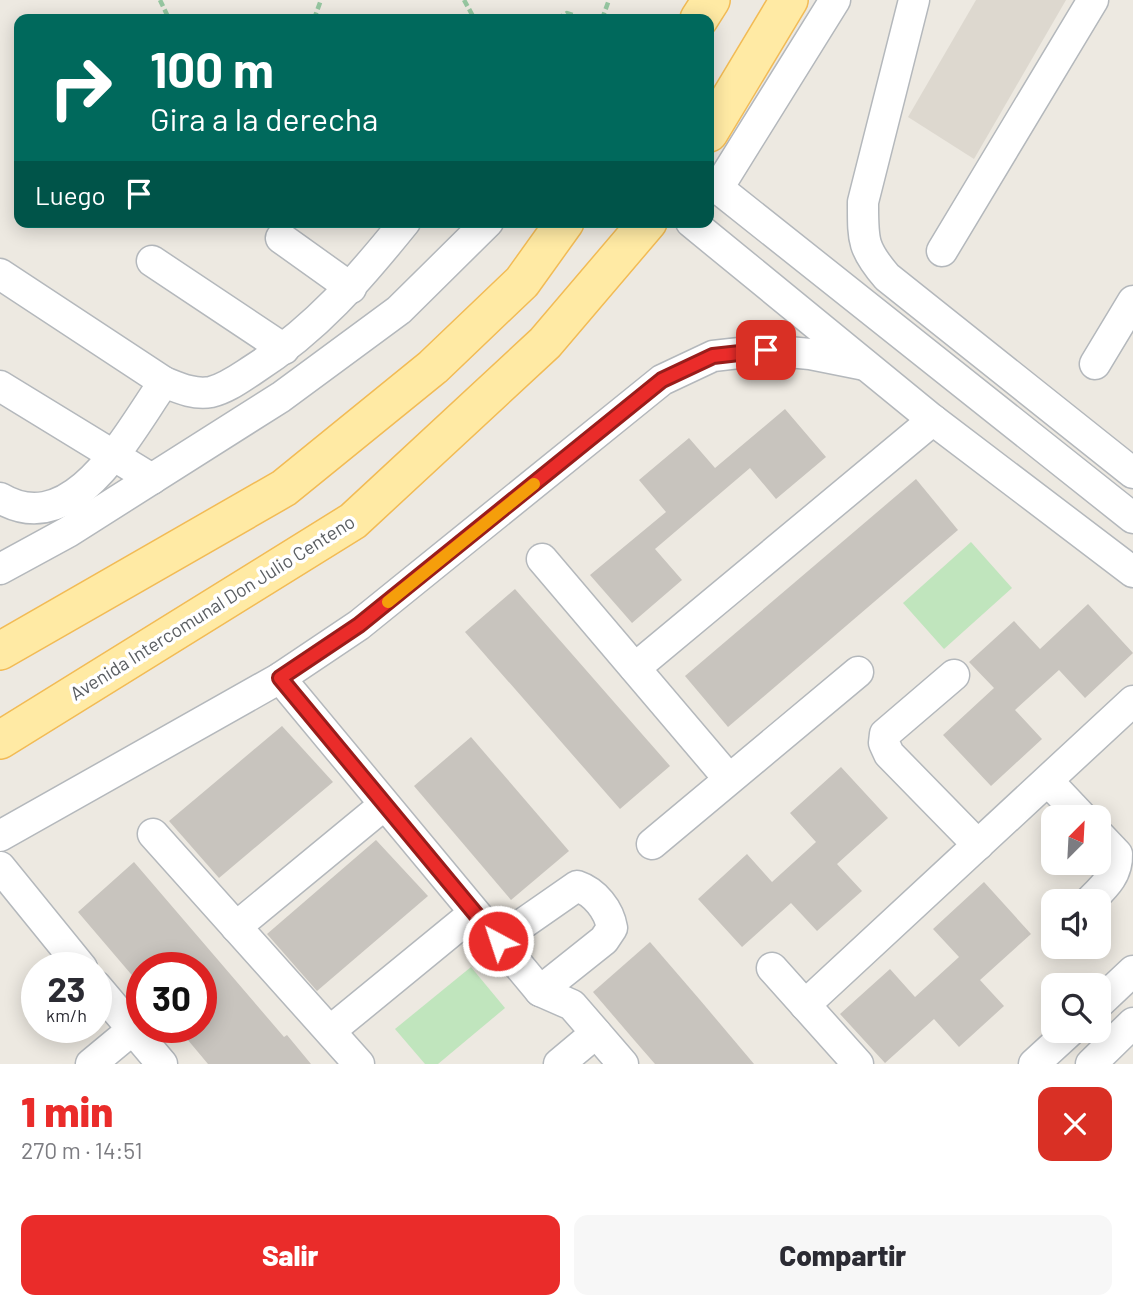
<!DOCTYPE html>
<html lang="es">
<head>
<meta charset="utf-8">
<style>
  :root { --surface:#fff; --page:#f7f7f7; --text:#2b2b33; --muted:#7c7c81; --accent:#ea2c2a }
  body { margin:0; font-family:Barlow,sans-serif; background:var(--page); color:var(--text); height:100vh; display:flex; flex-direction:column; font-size:26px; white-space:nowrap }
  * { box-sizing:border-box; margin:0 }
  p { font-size:23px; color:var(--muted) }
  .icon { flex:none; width:38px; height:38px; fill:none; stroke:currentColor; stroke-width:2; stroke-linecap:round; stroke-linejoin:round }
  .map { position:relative; height:1064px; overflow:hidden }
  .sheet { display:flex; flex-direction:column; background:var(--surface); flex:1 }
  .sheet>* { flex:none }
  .banner { position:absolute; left:14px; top:14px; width:700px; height:214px; border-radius:14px; box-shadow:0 4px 18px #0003; background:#00695c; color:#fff; overflow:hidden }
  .needle { width:46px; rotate:24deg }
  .controls { position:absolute; left:1041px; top:805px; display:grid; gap:14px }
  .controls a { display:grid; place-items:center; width:70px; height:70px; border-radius:14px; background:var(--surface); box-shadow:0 4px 18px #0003; font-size:35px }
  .speed { position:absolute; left:21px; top:952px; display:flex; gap:14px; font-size:35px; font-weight:700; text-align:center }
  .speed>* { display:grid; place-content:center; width:91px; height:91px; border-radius:50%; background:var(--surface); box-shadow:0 4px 18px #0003; line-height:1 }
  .speed small { font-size:18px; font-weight:400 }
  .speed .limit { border:10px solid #d22; background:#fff; color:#111 }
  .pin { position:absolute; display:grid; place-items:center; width:60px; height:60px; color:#fff; margin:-30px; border-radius:14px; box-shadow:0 4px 10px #0006 }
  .me { position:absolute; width:77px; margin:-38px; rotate:320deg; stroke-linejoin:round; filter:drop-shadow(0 0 5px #0008) }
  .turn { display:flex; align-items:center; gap:24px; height:147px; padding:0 21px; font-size:32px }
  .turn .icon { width:91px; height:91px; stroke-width:2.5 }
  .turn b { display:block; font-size:49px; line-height:60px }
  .then { display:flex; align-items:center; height:66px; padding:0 21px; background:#0003; gap:14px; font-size:26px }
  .round { display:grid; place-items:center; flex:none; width:74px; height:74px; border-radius:14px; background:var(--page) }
  .head { display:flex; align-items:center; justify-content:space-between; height:119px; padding:0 21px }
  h1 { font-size:42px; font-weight:800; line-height:52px; color:var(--accent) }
  .button { display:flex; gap:14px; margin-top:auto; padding:14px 21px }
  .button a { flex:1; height:80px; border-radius:14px; background:var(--accent); color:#fff; font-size:28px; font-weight:800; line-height:80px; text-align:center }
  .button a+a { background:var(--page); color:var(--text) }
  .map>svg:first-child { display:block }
</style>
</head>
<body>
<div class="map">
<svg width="1133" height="1064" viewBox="0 0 1133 1064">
  <rect width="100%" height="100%" fill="#ede9e1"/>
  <polygon fill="#ddd8cf" points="976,0 1066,0 974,159 908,117"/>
  <g fill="#c0e5bd">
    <polygon points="971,542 1012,588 944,649 903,603"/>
    <polygon points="471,967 505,1008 438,1064 425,1064 395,1029"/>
  </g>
  <g fill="#c8c4be">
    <polygon points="785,409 826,457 776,499 750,468 655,549 682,580 632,623 590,575 666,512 639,480 689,438 715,468"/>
    <polygon points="916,479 958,530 728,727 685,676"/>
    <polygon points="515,589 670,766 620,809 465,632"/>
    <polygon points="1088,604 1133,653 1085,698 1059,670 1015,710 1042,739 991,786 943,735 994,688 969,662 1014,621 1040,649"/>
    <polygon points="282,726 333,782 219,878 169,821"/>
    <polygon points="471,737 569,851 511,900 414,786"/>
    <polygon points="841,767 888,818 837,864 862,891 817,931 791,903 742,947 698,899 747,854 772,882 816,842 790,813"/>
    <polygon points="376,840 428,896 317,991 267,934"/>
    <polygon points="134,862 284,1037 287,1035 311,1064 208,1064 177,1027 201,1027 201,968 142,968 142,987 78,912"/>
    <polygon points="984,882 1031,934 980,980 1004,1006 959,1047 934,1019 885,1063 840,1014 890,969 915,997 959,957 933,929"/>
    <polygon points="650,942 700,1000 754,1064 655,1064 635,1041 593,992"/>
  </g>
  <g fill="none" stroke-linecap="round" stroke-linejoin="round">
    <g stroke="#b4b8bc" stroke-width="33">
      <g id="minor">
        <path d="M914,0l-51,202c0,38 -1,46 24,75l246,196"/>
        <polyline points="709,181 1133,518"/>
        <polyline points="709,190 718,188 835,0"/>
        <polyline points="691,222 933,420 1133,572"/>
        <polyline points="281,238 351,288"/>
        <polyline points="942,251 1093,0"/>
        <polyline points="152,261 284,349"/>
        <polyline points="0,274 164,382"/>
        <polyline points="1095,364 1133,301"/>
        <polyline points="0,386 152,479"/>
        <path d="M0,498c74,44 129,-67 164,-116 15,6 30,13 47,10 16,-4 29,-14 43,-23 62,-40 105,-90 151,-147"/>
        <polyline points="542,559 729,779"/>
        <polyline points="0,569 68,532 281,397 399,310 488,222"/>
        <polyline points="635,668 933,420"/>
        <polyline points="954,675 885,734 884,743 889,754 978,845"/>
        <polyline points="280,678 540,991 572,1005 623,1064"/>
        <polyline points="1048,781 1082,817"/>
        <polyline points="153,834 359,1064"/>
        <polyline points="0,836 280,678 359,625 662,380 713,356 766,350 810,354 865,365"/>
        <polyline points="652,844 858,672"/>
        <polyline points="0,867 82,968"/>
        <path d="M1090,901c14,-14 28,-26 27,-47l-18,-19"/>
        <polyline points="236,927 384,805"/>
        <path d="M498,941l79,-55c18,6 32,24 35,42l-8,12 -64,51"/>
        <polyline points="772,968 858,1064"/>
        <polyline points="96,986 162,1064"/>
        <polyline points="1099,1003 1133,971"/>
        <polyline points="805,1005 1133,701"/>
        <polyline points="330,1031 474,913"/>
        <polyline points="91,1064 132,1030"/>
        <polyline points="559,1064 596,1033"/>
        <polyline points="1034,1064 1070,1031"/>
        <polyline points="1091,1064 1133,1023"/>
      </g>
    </g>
    <g stroke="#f2bb55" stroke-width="40">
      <g id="major">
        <polyline points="699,19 711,0"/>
        <polyline points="709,133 789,0"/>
        <polyline points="0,651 284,488 433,367 522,282 565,222"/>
        <polyline points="0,740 353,521 545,343 648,222"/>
      </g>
    </g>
    <g stroke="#96c6a0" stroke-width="4.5" stroke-dasharray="7 3.5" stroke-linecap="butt">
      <polyline points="160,0 169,19"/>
      <polyline points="464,0 474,18 508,19"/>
      <polyline points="314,19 321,0"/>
      <polyline points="557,19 567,13 584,19"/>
      <polyline points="602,19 609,0"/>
    </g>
    <use href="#minor" stroke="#fff" stroke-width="30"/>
    <use href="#major" stroke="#ffeaa4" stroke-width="37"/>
  </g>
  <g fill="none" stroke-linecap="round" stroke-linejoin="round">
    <g stroke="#981d1b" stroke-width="18">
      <polyline id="route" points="498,941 280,678 359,625 662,380 713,356 766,350"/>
    </g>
    <use href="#route" stroke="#ea2c2a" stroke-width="12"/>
    <polyline stroke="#f59e0b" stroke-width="12" points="388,602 534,484"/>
  </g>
  <g text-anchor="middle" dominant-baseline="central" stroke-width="7" stroke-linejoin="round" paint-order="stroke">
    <g font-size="19" fill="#5a5e62" stroke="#fff">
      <text transform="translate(212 607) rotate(-32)">Avenida Intercomunal Don Julio Centeno</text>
    </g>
  </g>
</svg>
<div class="controls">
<a><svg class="needle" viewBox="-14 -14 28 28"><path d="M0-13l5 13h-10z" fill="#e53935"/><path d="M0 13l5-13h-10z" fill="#7c7c81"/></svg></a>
<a><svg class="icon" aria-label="sound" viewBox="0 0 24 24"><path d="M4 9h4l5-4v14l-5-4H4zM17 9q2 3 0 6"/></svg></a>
<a><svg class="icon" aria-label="search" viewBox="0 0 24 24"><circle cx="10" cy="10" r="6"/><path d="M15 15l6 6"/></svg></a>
</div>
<div class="speed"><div>23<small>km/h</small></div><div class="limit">30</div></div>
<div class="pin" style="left:766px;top:350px;background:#d93025"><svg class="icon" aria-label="arrive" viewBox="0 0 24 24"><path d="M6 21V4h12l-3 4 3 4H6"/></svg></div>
<svg class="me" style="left:498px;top:941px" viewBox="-20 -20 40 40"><circle r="17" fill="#ea2c2a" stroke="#fff" stroke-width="3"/><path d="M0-11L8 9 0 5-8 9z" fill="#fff"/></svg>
<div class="banner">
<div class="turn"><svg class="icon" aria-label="right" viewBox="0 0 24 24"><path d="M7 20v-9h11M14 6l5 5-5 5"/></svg><div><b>100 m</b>Gira a la derecha</div></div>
<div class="then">Luego<svg class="icon" aria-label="arrive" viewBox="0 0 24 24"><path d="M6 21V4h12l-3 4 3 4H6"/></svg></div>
</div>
</div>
<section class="sheet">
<div class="head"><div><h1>1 min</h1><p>270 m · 14:51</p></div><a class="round" style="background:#d93025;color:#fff"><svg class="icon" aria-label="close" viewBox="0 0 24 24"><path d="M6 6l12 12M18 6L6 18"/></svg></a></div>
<div class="button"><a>Salir</a><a>Compartir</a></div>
</section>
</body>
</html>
